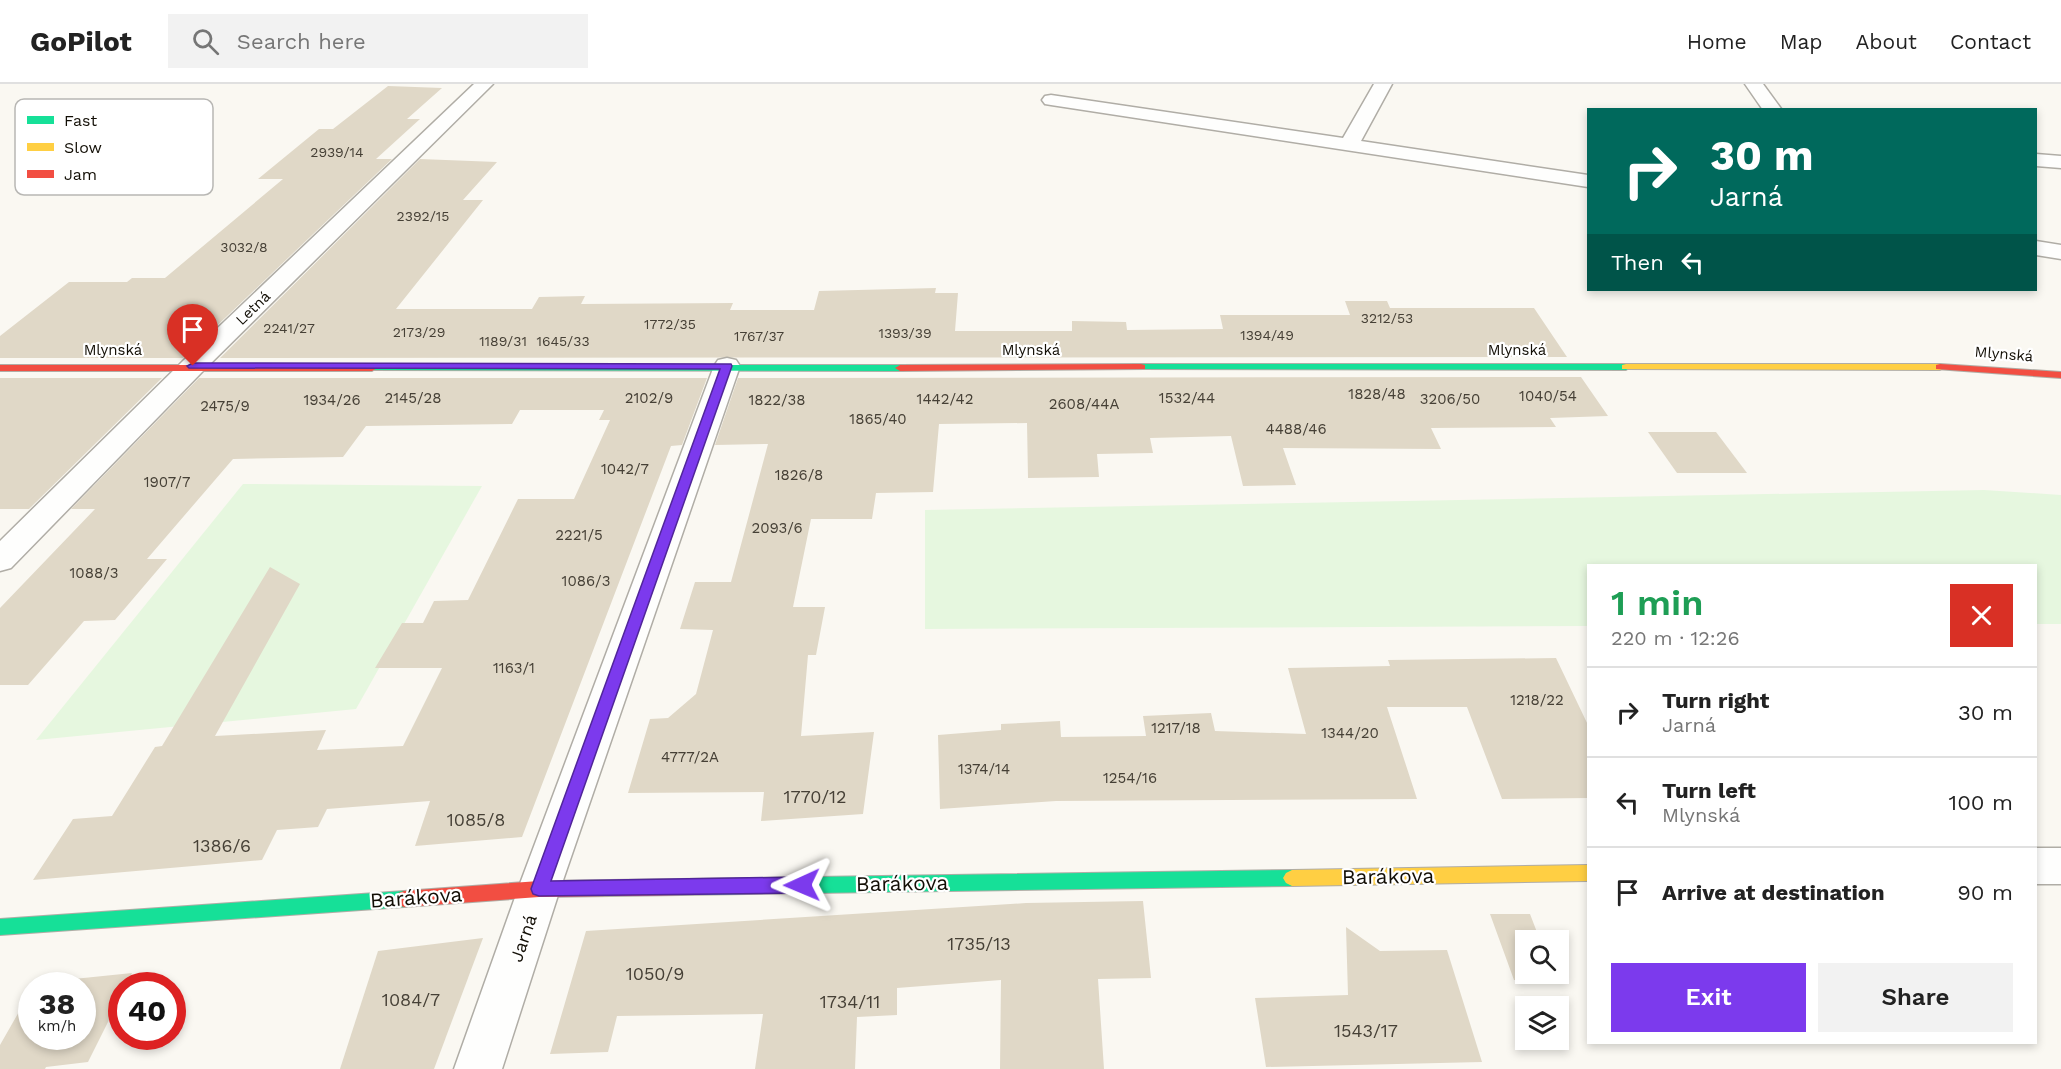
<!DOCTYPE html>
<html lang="en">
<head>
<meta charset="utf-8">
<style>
  :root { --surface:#fff; --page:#f2f2f2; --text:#222; --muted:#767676; --line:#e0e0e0; --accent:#7c3aed }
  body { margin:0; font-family:"Work Sans",sans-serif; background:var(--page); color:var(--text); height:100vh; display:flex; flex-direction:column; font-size:22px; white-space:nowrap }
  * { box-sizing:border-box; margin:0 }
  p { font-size:20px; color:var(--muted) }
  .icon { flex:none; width:33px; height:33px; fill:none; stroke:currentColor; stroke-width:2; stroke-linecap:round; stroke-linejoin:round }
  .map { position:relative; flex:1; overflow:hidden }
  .side { position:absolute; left:1587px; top:480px; width:450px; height:480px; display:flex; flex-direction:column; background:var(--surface); border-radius:0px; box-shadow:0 3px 9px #0003 }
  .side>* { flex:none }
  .hud { position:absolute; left:1587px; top:24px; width:450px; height:183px; border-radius:0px; box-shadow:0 3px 9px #0003; background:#00695c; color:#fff; overflow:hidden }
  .controls { position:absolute; left:1515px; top:846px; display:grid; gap:12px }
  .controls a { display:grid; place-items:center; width:54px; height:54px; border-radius:0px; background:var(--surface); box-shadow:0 3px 9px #0003; font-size:30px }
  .speed { position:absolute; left:18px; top:888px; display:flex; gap:12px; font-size:30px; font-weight:700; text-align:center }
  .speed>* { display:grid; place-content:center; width:78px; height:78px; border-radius:50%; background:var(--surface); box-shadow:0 3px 9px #0003; line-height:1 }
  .speed small { font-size:15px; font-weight:400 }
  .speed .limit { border:9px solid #d22; background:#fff; color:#111 }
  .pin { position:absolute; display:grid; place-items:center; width:51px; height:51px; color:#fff; margin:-62px -26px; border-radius:50% 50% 50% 0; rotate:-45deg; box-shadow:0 0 6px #0007 }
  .pin .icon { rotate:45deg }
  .me { position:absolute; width:66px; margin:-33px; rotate:269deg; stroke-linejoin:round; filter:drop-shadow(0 0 4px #0008) }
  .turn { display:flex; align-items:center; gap:21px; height:126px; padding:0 24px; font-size:27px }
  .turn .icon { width:78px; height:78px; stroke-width:2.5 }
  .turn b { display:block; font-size:42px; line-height:51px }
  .then { display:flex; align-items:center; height:57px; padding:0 24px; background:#0003; gap:12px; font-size:22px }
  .round { display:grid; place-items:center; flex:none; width:63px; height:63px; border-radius:0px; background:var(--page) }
  .head { display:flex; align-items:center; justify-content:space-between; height:102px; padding:0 24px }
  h1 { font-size:36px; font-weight:600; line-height:45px; color:#1e9e55 }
  .primary-button { display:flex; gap:12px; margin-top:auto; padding:12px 24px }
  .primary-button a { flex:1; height:69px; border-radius:0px; background:var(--accent); color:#fff; font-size:24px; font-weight:600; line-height:69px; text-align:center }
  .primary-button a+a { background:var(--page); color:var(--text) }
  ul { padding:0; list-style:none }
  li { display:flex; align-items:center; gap:18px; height:90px; padding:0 24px; border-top:2px solid var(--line) }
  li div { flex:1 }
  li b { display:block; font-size:22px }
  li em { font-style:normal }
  header { display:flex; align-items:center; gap:36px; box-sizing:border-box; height:84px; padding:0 30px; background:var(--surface); border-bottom:2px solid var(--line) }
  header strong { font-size:28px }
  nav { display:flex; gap:33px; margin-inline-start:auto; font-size:21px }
  .search { width:420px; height:54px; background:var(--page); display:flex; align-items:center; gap:15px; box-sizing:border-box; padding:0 21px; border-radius:0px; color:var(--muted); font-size:22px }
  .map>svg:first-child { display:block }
</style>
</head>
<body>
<header>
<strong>GoPilot</strong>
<div class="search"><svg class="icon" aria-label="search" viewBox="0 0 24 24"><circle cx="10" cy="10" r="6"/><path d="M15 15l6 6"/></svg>Search here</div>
<nav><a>Home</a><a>Map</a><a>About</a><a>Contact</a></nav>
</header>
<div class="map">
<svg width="2061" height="985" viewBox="0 0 2061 985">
  <rect width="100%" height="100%" fill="#faf8f2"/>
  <g fill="#e6f7df">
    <polygon points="243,400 482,402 356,625 36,656"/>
    <polygon points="1984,406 2061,411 2061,540 2036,540 2036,482 1588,482 1588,542 925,545 925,426"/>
  </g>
  <g fill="#e0d8c7">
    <polygon points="388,2 442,4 407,35 420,35 376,75 392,75 183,274 0,274 0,252 69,198 127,198 132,194 165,194 283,95 258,95 319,45 333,45"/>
    <polygon points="420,75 497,78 463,116 483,116 396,225 532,225 539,213 585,212 581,220 733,219 730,226 814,226 819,207 936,204 935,209 958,209 955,247 1072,247 1072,237 1126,238 1127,246 1223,245 1220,231 1350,231 1345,217 1387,217 1390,224 1534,224 1567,273 220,274"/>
    <polygon points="1581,293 1608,332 1550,334 1556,343 1431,344 1441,365 1283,364 1296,401 1243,402 1231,352 1150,354 1153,369 1097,370 1099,393 1028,394 1027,339 939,340 933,408 876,409 872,435 811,435 793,523 825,523 816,571 808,571 801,652 874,648 863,730 761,737 764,708 628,709 650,635 668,634 696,610 713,546 680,545 695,498 731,498 768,360 715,361 738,294"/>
    <polygon points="0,294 162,294 29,425 0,425"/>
    <polygon points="199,294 707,294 682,361 671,362 522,753 415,762 430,717 327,725 318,743 277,746 262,776 33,796 73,735 112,732 155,663 162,662 270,483 300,500 215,652 326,646 317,666 403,662 442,584 375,584 402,539 423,539 434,517 468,516 518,415 574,415 610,336 599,336 604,326 520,326 512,340 366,342 343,373 233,375 147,475 167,475 115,536 84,537 28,601 0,601 0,524 95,425 71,425"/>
    <polygon points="1648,348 1716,348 1747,389 1677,389"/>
    <polygon points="1556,574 1588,641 1588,714 1502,715 1467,623 1387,623 1417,715 1056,717 940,725 938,651 1001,646 1001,640 1060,637 1061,653 1146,652 1143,632 1211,629 1215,647 1306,650 1288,584 1390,582 1388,576"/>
    <polygon points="1143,817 1151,894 1098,895 1104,985 1000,985 1001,896 897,904 897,931 857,933 855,985 755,985 763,930 617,932 608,968 550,970 586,847 1026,819"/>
    <polygon points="1490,830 1530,830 1540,856 1526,856 1526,890 1553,890 1555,896 1514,896"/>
    <polygon points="1346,843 1380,867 1447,866 1482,978 1266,983 1255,914 1348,911"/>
    <polygon points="483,854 434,985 340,985 378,867"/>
    <polygon points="132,889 126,902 122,902 122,910 88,978 46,983 45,985 0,985 0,961 32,905 32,952 82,952 82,902 34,902 35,899"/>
  </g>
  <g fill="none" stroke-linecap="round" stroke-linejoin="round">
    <g stroke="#b0ada6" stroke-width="3">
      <g id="street">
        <polygon points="474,0 493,0 202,288 11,484 0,487 0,457 184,276"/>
        <polygon points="1374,0 1392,0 1361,57 1588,91 1588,103 1051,21 1045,20 1042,16 1045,12 1051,11 1343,54"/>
        <polygon points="1745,0 1763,0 1782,26 1763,26"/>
        <polygon points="2036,70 2061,72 2061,84 2036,82"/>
        <polygon points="2036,157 2061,161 2061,175 2036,171"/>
        <polygon points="727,274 736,276 740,282 560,805 502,985 454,985 518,805 714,282 718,276"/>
        <rect x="2036" y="764" width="25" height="36"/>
      </g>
    </g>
    <g stroke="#b0ada6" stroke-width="2">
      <g id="fast">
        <polygon points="1141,280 1626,280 1631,283 1626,286 1137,285 1137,281"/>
        <polygon points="372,281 900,281 905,284 900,287 368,286 367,284"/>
        <polygon points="1292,786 1298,789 1301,794 1298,799 1292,802 681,811 675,808 672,803 675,798 681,795"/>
        <polygon points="404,807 410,809 413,815 410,821 404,823 0,851 0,835"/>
      </g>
    </g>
    <g stroke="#b0ada6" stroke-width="2">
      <g id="slow">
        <polygon points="1626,280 1940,280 1945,283 1940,286 1622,285 1622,281"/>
        <polygon points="1588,781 1588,797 1292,802 1286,799 1283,794 1286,789 1292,786"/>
      </g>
    </g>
    <g stroke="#b0ada6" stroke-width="2">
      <g id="jam">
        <polygon points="1141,280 1145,281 1145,285 900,287 895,284 900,281"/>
        <polygon points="1940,280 2061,288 2061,294 1936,285 1936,281"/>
        <polygon points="0,281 372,281 377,284 372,287 0,287"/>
        <polygon points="681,795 687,798 690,803 687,808 681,811 539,813 404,823 398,821 395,815 398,809 404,807 539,797"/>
      </g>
    </g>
    <use href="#street" fill="#fefefd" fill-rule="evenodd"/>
    <use href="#fast" fill="#16e098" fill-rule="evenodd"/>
    <use href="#slow" fill="#ffcf43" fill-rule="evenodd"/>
    <use href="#jam" fill="#f24e42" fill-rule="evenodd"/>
  </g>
  <polygon fill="#7c3aed" stroke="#51269a" stroke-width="1.5" points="193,279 731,280 732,282 551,797 802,793 808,795 810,801 808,806 802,809 539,812 533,810 531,805 720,285 189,284 187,282"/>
  <g text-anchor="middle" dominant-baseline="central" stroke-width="4.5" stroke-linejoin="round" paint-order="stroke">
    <g font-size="14" fill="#464036">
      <text x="337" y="68">2939/14</text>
      <text x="423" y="132">2392/15</text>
      <text x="244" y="163">3032/8</text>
      <text x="1387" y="234">3212/53</text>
      <text x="670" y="240">1772/35</text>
      <text x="289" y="244">2241/27</text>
      <text x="419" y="248">2173/29</text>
      <text x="905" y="249">1393/39</text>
      <text x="1267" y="251">1394/49</text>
      <text x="759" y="252">1767/37</text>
      <text x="503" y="257">1189/31</text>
      <text x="563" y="257">1645/33</text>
    </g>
    <g font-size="15" fill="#120e05" stroke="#fff">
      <text transform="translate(253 224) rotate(-44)">Letná</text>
      <text x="113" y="266">Mlynská</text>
      <text x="1031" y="266">Mlynská</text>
      <text x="1517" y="266">Mlynská</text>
      <text transform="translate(2004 270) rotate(5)">Mlynská</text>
    </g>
    <g font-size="15" fill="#464036">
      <text x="1377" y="310">1828/48</text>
      <text x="1548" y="312">1040/54</text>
      <text x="413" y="314">2145/28</text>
      <text x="649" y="314">2102/9</text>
      <text x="1187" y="314">1532/44</text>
      <text x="945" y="315">1442/42</text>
      <text x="1450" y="315">3206/50</text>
      <text x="332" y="316">1934/26</text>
      <text x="777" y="316">1822/38</text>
      <text x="1084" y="320">2608/44A</text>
      <text x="225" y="322">2475/9</text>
      <text x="878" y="335">1865/40</text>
      <text x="1296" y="345">4488/46</text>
      <text x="625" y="385">1042/7</text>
      <text x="799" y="391">1826/8</text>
      <text x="167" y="398">1907/7</text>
      <text x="777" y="444">2093/6</text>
      <text x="579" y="451">2221/5</text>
      <text x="94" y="489">1088/3</text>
      <text x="586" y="497">1086/3</text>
      <text x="514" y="584">1163/1</text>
      <text x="1537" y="616">1218/22</text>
      <text x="1176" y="644">1217/18</text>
      <text x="1350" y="649">1344/20</text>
      <text x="690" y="673">4777/2A</text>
      <text x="984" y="685">1374/14</text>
      <text x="1130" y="694">1254/16</text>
    </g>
    <g font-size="18" fill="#464036">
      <text x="815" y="712">1770/12</text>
      <text x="476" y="735">1085/8</text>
      <text x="222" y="761">1386/6</text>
      <text x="979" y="859">1735/13</text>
      <text x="655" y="889">1050/9</text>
      <text x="411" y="915">1084/7</text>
      <text x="850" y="917">1734/11</text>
      <text x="1366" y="946">1543/17</text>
    </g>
    <g font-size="18" fill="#120e05" stroke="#fff">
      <text transform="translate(523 854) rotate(-71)">Jarná</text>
    </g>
    <g font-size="21" fill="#120e05" stroke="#fff">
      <text transform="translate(1388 792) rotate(-1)">Barákova</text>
      <text transform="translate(902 799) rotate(-1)">Barákova</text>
      <text transform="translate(416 813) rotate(-4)">Barákova</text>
    </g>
  </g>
  <rect x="15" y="15" width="198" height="96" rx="9" fill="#fff" stroke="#b8b7b4" stroke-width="1.5"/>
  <rect x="27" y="32" width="27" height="8" fill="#16e098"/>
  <rect x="27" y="59" width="27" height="8" fill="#ffcf43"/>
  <rect x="27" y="86" width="27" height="8" fill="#f24e42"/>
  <g font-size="16" fill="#120e05">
    <text x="64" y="42">Fast</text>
    <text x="64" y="69">Slow</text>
    <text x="64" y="96">Jam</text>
  </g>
</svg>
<div class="controls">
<a><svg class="icon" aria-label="search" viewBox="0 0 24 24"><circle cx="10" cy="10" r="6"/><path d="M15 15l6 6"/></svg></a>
<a><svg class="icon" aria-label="layers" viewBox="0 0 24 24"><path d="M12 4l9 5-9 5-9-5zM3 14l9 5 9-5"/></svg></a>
</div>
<div class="speed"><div>38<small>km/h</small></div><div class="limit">40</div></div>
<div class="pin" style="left:193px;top:282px;background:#d93025"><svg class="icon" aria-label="arrive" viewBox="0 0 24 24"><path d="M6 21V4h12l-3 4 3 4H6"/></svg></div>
<svg class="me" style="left:802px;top:801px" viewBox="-20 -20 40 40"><path d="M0-17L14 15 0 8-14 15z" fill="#7c3aed" stroke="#fff" stroke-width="4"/></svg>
<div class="hud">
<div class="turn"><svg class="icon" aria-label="right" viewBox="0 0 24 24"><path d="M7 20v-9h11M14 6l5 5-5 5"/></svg><div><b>30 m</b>Jarná</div></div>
<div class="then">Then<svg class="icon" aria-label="left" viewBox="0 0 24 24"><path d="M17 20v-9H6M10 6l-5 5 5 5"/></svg></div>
</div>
<section class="side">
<div class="head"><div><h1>1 min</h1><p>220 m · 12:26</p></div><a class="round" style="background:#d93025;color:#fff"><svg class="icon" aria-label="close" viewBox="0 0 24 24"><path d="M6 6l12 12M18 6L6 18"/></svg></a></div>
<ul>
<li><svg class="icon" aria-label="right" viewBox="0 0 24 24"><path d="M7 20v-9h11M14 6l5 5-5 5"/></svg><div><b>Turn right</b><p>Jarná</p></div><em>30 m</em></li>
<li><svg class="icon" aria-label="left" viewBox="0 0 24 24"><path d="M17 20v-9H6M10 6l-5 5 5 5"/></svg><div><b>Turn left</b><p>Mlynská</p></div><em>100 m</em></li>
<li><svg class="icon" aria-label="arrive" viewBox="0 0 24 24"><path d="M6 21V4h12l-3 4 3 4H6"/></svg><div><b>Arrive at destination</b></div><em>90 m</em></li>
</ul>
<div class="primary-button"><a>Exit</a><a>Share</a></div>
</section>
</div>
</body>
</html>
